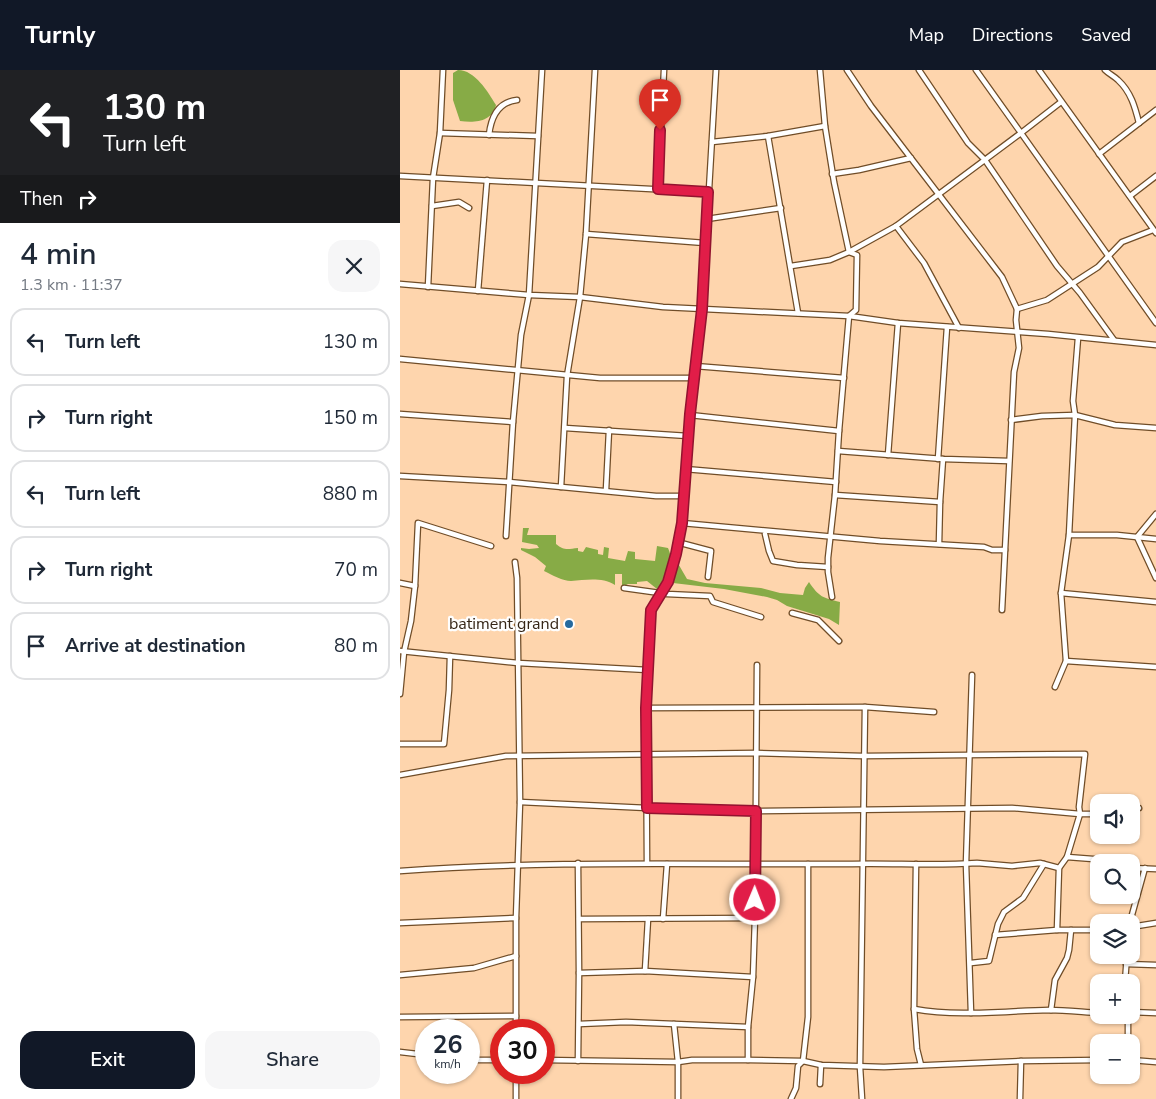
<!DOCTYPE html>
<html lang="en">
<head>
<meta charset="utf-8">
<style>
  :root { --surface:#fff; --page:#f6f6f7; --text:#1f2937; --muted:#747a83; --line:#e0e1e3; --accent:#111827 }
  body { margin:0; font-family:"Nunito Sans",sans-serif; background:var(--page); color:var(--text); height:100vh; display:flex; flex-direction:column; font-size:19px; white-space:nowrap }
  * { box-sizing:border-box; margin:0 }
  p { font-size:16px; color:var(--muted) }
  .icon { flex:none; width:28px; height:28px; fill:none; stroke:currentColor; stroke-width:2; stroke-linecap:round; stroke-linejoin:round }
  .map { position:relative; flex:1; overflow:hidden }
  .drawer { display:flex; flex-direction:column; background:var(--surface); width:400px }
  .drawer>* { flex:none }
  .guide { background:#202124; color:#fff; overflow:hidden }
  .fabs { position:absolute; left:690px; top:724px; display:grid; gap:10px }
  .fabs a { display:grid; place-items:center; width:50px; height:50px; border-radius:10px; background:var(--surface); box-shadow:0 1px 4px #0004; font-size:25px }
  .speed { position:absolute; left:15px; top:949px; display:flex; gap:10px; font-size:25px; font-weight:700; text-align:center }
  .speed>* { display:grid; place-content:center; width:65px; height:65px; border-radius:50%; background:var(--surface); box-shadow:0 1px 4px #0004; line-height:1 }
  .speed small { font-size:12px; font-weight:400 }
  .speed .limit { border:8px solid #d22; background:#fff; color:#111 }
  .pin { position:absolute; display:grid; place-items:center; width:42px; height:42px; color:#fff; margin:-51px -21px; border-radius:50% 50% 50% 0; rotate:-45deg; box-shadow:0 0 5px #0007 }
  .pin .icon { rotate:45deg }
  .me { position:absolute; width:55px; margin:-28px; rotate:1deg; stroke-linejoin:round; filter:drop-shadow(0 0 4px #0008) }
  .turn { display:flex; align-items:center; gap:18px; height:105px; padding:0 20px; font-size:22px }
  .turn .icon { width:65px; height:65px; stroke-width:2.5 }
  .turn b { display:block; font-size:35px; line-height:42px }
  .then { display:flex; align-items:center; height:48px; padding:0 20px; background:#0003; gap:10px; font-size:19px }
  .round { display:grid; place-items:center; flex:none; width:52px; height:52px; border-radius:15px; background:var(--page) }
  .overview { display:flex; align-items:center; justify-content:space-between; height:85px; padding:0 20px }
  h1 { font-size:30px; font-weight:600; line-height:38px }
  .cta { display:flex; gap:10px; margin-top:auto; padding:10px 20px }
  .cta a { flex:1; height:58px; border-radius:15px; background:var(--accent); color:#fff; font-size:20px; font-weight:600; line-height:58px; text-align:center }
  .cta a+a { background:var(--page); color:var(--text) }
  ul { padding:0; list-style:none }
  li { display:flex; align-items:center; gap:15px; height:68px; margin:0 10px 8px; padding:0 10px; border:2px solid var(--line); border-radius:15px }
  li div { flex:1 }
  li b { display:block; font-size:19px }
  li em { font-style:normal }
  header { display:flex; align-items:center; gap:30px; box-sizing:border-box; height:70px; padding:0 25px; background:var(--accent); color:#fff }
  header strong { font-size:24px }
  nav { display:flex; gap:28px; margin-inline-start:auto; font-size:18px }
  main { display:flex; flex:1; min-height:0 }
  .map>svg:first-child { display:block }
</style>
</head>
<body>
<header>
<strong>Turnly</strong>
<nav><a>Map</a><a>Directions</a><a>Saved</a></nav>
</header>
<main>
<section class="drawer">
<div class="guide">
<div class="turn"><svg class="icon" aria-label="left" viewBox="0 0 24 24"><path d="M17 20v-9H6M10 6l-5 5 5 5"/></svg><div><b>130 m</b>Turn left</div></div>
<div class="then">Then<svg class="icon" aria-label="right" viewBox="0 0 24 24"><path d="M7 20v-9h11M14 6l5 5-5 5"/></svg></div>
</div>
<div class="overview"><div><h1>4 min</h1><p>1.3 km · 11:37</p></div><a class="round"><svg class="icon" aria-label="close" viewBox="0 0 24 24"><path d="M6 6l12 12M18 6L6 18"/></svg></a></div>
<ul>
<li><svg class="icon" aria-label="left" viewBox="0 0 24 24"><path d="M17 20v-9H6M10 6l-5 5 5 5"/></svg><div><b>Turn left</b></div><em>130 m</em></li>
<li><svg class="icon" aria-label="right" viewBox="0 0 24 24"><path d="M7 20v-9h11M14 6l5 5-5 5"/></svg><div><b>Turn right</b></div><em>150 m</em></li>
<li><svg class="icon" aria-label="left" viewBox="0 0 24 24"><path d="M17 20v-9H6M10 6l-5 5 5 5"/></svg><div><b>Turn left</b></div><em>880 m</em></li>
<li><svg class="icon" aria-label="right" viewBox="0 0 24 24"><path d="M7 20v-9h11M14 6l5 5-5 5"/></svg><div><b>Turn right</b></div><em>70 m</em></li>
<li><svg class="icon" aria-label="arrive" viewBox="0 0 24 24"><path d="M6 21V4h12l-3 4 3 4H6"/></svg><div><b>Arrive at destination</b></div><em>80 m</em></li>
</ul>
<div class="cta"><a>Exit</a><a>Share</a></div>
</section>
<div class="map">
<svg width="756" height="1029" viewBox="0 0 756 1029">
  <rect width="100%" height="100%" fill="#fed5ad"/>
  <g fill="#87ab46">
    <path d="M58,0c17,0 30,22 38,35 -4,17 -21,18 -36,16l-7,-21v-27z"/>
    <path d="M123,458h6l-2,7h29v9c8,7 12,5 22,4v3l5,1 3,-5 12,3v4l5,1 1,-8 5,1 -1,10 17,3 3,-10 7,1v7l20,2 2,-15 11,2c7,16 2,26 -6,40l-5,1 -10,-8 -10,1v2h-9l-6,3v-13h-7v11c-13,-8 -29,-5 -44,-4 -8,0 -19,-6 -27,-10l2,-5 -11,-9 -14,-7v-2l8,1 10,-1 -2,-3 -15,-3z"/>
    <path d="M276,490l11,19 18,4 56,5 19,5 23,2 2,-7 4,-6c10,15 14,16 31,20l-1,23 -10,-6 -42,-13 -10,-6 -10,-3 -43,-8 -51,-6 -3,4 -4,-1 5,-9z"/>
  </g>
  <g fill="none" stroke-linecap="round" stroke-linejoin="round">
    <g stroke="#704d28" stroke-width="7">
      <g id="minor">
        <polyline points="420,0 425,56 434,112 449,182 457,185 456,240 449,246 439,361 435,425 428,488 428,502 432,527"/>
        <polyline points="447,0 471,36 602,207 617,239 616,250 619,278 614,302 602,540"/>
        <polyline points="519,0 568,73 585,90 657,196 680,223 714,270"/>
        <polyline points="576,0 621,63 661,32"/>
        <polyline points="639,0 756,163"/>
        <path d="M705,0c4,4 9,6 13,10 13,12 17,27 21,43"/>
        <polyline points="40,63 138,66"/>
        <path d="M89,65c2,-18 9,-33 28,-35"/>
        <polyline points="368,66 398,243"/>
        <polyline points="312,72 368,66 425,56"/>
        <polyline points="699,84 756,40"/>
        <polyline points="432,104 459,100 511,88"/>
        <polyline points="0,106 308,122"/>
        <polyline points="258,119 264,0"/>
        <polyline points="730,126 756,106"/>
        <polyline points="32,136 59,132 69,138"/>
        <polyline points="307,149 381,138"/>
        <polyline points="496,156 524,193 559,258"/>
        <polyline points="186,164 305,173"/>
        <polyline points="391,196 430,190 449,182 496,156 621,63 756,253"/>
        <polyline points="0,214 129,225 180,227 263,237 449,246 498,253 648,264 756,275"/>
        <polyline points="28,217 33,108 40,63 43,0"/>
        <polyline points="78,221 87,110"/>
        <polyline points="617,239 647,230 698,197 722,172 753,160"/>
        <polyline points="0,289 200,308 295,308"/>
        <polyline points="295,296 444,308"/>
        <polyline points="0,344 113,352"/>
        <polyline points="290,345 439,361"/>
        <polyline points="611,350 642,346 675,345 715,355 756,358"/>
        <polyline points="165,358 288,366"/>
        <polyline points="438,381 543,389 609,391"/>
        <polyline points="488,385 498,253"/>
        <polyline points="538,389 547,257"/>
        <polyline points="285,399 436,412"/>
        <polyline points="0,406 109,412 256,426 283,426"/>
        <polyline points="161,417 167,306 180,227 186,164 195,0"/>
        <polyline points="206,420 209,360"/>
        <polyline points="435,425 540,432"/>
        <polyline points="756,444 737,467 756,508"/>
        <polyline points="282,453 480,471 584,477 592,480 605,480"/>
        <polyline points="365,464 369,481 373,491 397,495 428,497"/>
        <polyline points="669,465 717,465 756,469"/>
        <polyline points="106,466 113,352 121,265 129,225 142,0"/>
        <polyline points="277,472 311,481 308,507"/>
        <polyline points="539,474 540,432 543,389"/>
        <polyline points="115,492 117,508 120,732 116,848 116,960"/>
        <polyline points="0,513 15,516"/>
        <polyline points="224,518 267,524 310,526 313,532 361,547"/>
        <polyline points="661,523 756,532"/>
        <polyline points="392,543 418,550 439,571"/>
        <polyline points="0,581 118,593 248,600"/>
        <polyline points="666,591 756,597"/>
        <polyline points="655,617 666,591 661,523 669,465 675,345 673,331 678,268"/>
        <polyline points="0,624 4,582 11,551 15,516 18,453 91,476"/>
        <polyline points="246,638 465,637 534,642"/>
        <polyline points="0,674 44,674 49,620 50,586"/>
        <polyline points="0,705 106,686 356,683 463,686 685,684 679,737 680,744 699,744"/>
        <polyline points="120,732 247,738 356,741 612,738 680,744 667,787"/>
        <polyline points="731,740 739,738"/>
        <polyline points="247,793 246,638 251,541 267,512 276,484 282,453 290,345 302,239 316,0"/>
        <polyline points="516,794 514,939 517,979 521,995"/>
        <polyline points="731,798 756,799"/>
        <path d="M0,801c150,-11 301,-6 452,-7 41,-1 83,2 125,-1l35,3 28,-3 19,5"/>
        <polyline points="179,849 355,848"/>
        <polyline points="263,849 267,794"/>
        <polyline points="730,852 745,798"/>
        <polyline points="0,853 116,848"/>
        <polyline points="731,857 756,853"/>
        <polyline points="657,860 659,798 667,787 693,789 704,792"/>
        <polyline points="595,865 657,860 699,860"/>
        <polyline points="571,893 589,891 598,854 604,842 623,828 644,794"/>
        <polyline points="726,894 756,895"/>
        <polyline points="245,901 248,849"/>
        <polyline points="179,903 245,901 353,907"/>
        <polyline points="0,905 74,898 116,886"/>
        <polyline points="725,912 727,885"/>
        <path d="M514,939c44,8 90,2 135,1 16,0 33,2 50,3"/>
        <polyline points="651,940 655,910 667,888 669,880 671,860"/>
        <polyline points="731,942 756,943"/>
        <polyline points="571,943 566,794 572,605"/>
        <polyline points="0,947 116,946"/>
        <polyline points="179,954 226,952 348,957"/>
        <polyline points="274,954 278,992 278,1029"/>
        <polyline points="728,972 728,945"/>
        <polyline points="0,982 26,985"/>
        <polyline points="69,990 101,990"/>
        <polyline points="144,990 278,992 292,990 348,990 403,991 421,995 484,997 621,991 699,990"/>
        <polyline points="348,990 348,957 353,907 355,848 357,595"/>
        <polyline points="731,990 756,992"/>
        <polyline points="178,991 179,903 178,793"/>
        <polyline points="420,1014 421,995"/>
        <polyline points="116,1029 116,1002"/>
        <polyline points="391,1029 396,1018 398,996 403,991 408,947 408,794"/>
        <polyline points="462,1029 460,997 465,637"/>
        <polyline points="620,1029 621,991"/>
      </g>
    </g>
    <use href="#minor" stroke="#fff" stroke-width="4.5"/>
  </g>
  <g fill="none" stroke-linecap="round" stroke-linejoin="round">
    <g stroke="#92132f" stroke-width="12">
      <polyline id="route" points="260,60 258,119 308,122 302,239 290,344 282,453 276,484 268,512 251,540 246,638 247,738 356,741 355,830"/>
    </g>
    <use href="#route" stroke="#e11d48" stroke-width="9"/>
  </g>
  <circle fill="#25699e" stroke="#fefefe" stroke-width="2" cx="169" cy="554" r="5"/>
  <g text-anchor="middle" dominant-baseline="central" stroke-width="4.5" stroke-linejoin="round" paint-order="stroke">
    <g font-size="16" fill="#352516" stroke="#fefefe" text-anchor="end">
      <text x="159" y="554">batiment grand</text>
    </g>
  </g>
</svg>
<div class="fabs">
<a><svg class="icon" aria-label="sound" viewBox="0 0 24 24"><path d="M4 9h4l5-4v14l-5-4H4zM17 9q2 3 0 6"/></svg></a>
<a><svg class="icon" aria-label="search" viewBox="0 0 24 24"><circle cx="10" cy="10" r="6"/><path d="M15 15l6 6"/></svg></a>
<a><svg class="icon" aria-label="layers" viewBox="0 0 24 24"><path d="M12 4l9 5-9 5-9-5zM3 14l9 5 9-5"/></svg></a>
<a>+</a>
<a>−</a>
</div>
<div class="speed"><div>26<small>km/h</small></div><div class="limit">30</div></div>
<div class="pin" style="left:260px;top:60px;background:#d93025"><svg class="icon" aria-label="arrive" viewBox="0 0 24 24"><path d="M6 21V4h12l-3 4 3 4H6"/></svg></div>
<svg class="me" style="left:355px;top:830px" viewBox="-20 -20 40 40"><circle r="17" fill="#e11d48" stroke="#fff" stroke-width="3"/><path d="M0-11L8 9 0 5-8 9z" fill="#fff"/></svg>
</div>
</main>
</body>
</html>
